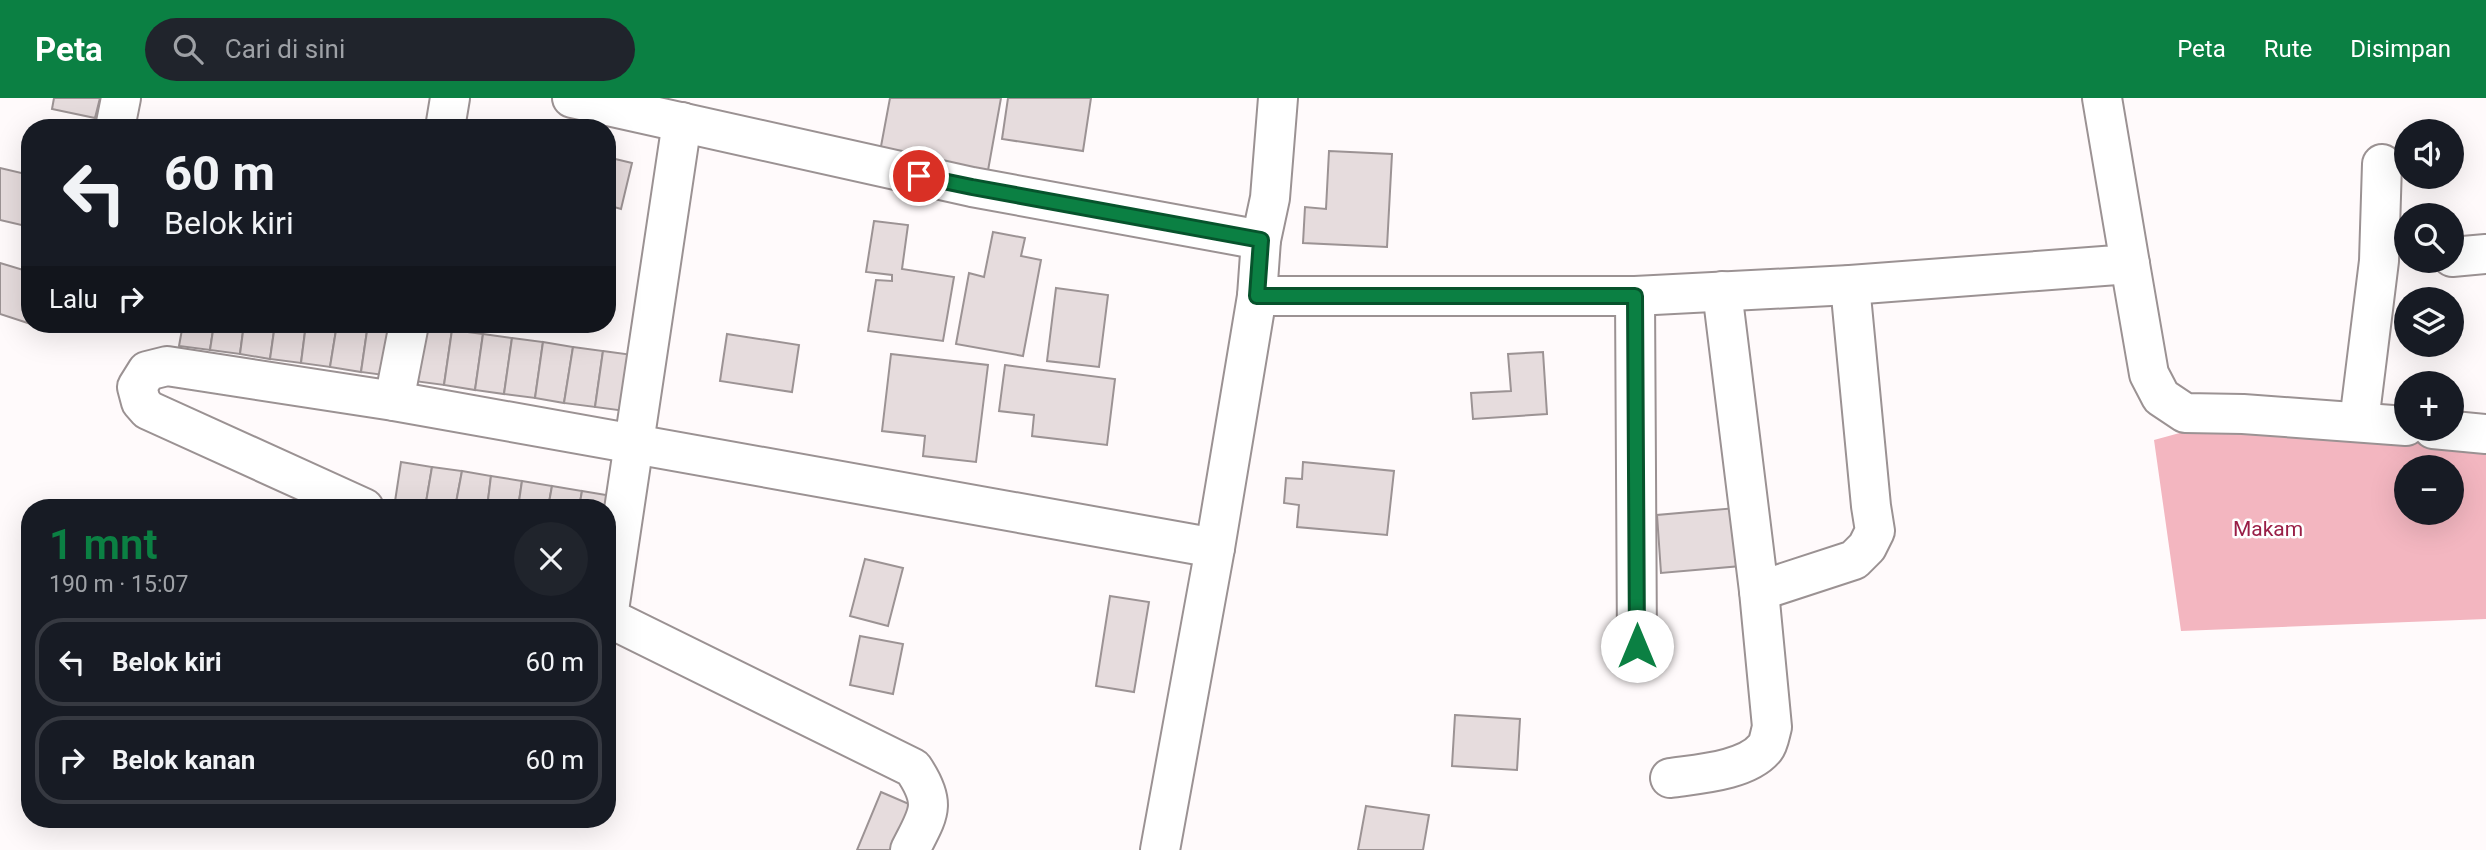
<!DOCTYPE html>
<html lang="id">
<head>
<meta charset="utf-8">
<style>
  :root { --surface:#171b24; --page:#20242c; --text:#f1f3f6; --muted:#9ea1a6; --line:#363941; --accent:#0b8043 }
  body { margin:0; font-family:Roboto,sans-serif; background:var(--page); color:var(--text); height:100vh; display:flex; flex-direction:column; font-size:26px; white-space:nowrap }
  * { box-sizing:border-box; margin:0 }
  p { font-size:23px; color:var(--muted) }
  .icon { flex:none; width:38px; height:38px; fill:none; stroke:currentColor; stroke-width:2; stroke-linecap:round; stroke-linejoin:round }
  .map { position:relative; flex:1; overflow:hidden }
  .drawer { position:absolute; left:21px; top:401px; width:595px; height:329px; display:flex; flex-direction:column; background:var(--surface); border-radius:28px; box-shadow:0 7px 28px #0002 }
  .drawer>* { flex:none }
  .hud { position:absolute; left:21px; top:21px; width:595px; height:214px; border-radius:28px; box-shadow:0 7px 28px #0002; background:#171b24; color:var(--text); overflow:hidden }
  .controls { position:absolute; left:2394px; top:21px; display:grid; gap:14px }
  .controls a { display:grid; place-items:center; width:70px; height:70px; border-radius:50%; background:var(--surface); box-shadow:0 7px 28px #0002; font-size:35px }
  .pin { position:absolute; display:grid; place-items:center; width:60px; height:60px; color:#fff; margin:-30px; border:4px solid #fff; border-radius:50%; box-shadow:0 2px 7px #0007 }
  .me { position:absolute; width:77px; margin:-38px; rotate:0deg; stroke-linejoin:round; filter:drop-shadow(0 0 5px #0008) }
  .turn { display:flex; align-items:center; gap:24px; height:147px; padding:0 28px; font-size:32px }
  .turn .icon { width:91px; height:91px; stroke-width:2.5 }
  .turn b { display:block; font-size:49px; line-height:60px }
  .then { display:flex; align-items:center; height:66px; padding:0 28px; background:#0003; gap:14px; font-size:26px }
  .round { display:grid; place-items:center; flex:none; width:74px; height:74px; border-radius:37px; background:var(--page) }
  .summary { display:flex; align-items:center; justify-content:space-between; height:119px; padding:0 28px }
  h1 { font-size:42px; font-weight:600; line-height:52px; color:var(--accent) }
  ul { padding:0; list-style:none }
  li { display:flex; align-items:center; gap:21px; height:88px; margin:0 14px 10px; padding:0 14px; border:4px solid var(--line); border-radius:28px }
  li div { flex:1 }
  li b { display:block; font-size:26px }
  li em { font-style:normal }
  header { display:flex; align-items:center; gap:42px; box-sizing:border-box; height:98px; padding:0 35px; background:var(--accent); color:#fff }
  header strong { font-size:33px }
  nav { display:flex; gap:38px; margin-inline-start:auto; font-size:24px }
  .search { width:490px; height:63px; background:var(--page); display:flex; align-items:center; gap:18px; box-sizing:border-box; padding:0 24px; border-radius:38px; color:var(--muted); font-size:26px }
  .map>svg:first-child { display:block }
</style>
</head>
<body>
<header>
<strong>Peta</strong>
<div class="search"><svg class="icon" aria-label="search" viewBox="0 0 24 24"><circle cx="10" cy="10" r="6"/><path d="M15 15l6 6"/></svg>Cari di sini</div>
<nav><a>Peta</a><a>Rute</a><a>Disimpan</a></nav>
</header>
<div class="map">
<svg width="2486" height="752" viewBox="0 0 2486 752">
  <rect width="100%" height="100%" fill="#fffafb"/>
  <path fill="#f3b6c0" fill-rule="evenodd" d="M2209,327l277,23v171l-305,12 -27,-191zM2406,369h46v46h-46z"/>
  <g fill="#e6dcdd" stroke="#9c9394" stroke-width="2">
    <polygon points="54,0 100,0 95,20 52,11"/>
    <polygon points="890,0 1001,0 987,78 879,59"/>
    <polygon points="1008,0 1091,0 1083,53 1002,41"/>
    <polygon points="1329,53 1392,56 1387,149 1303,145 1305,109 1326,111"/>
    <polygon points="607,59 632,65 621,111 607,107"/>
    <polygon points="0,70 30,77 30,129 0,122"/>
    <polygon points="874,123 908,127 902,171 954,179 943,243 868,233 876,182 892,183 892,177 866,174"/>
    <polygon points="993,134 1025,140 1021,158 1041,162 1023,258 956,246 969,175 984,179"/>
    <polygon points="0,165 30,174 30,226 35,226 34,227 0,216"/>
    <polygon points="1056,190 1108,197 1099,269 1047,263"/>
    <polygon points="183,226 214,226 210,252 179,248"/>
    <polygon points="214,226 244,226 240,256 210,252"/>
    <polygon points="244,226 275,226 270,261 240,256"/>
    <polygon points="275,226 306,226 301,265 270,261"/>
    <polygon points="306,226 337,226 330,269 301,265"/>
    <polygon points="337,226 368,226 361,274 330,269"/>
    <polygon points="368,226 399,226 391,278 361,274"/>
    <polygon points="422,228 452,232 444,287 414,283"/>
    <polygon points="452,232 483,236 475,292 444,287"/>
    <polygon points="483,236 512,240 504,296 475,292"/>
    <polygon points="727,236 799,247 792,294 720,283"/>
    <polygon points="512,240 543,244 535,300 504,296"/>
    <polygon points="543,244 573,249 564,305 535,300"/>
    <polygon points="573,249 603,253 595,309 564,305"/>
    <polygon points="603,253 633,257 625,313 595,309"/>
    <polygon points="1543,254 1547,316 1473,321 1471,295 1511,293 1508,256"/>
    <polygon points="891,256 988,267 976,364 923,358 925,338 882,333"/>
    <polygon points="1005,267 1115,281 1107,347 1032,338 1034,317 999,313"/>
    <polygon points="401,364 432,369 425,410 394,410"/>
    <polygon points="1303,364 1394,373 1387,437 1297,429 1299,407 1284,405 1286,380 1302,381"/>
    <polygon points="432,369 462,373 455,410 425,410"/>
    <polygon points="462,373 491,378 487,410 455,410"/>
    <polygon points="491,378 522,383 518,410 487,410"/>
    <polygon points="522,383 552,388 548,410 518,410"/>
    <polygon points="552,388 582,393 579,410 548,410"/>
    <polygon points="582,393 612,398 607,410 579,410"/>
    <polygon points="1736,410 1741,468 1661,475 1657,417"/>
    <polygon points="865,461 903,470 888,528 850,518"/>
    <polygon points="1110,498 1149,504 1134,594 1096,588"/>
    <polygon points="860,538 903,546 893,596 850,587"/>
    <polygon points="1455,617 1520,621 1517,672 1452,668"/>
    <polygon points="881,694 916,709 898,752 857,752"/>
    <polygon points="1366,708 1429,717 1423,752 1358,752"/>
  </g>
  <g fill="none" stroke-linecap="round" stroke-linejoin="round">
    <g stroke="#9b9293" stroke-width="42">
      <g id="minor">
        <polyline points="572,0 972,89 1261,142"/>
        <polyline points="115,30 121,0"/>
        <polyline points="445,30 450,0"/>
        <polyline points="2452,159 2486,156"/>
        <polyline points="2130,166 2149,276 2161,299 2185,315 2243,316 2406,328"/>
        <polyline points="1257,198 1635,198 1850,187 2130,166 2102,0"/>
        <polyline points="1635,198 1637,548"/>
        <polyline points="394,303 409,226"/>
        <polyline points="2359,324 2379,163 2382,66"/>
        <polyline points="2433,331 2486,336"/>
        <polyline points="364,410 148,312 141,304 137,289 147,273 167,268 394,303 1215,450"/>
        <polyline points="1759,493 1854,462 1867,449 1875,433 1871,408 1850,187"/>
        <path d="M607,519l306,151c25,37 15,46 -3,82"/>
        <polyline points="608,519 682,24"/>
        <path d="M1670,680c27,-4 77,-7 95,-30 4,-5 5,-14 7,-21l-13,-136 -37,-300"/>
        <polyline points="1160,752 1215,450 1257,198 1261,142 1270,100 1278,0"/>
      </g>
    </g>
    <use href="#minor" stroke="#fff" stroke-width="38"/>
  </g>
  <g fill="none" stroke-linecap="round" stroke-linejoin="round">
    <g stroke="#07532c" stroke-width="18">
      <polyline id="route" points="919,78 972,89 1261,142 1257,198 1635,198 1637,548"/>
    </g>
    <use href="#route" stroke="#0b8043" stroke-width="12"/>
  </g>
  <g text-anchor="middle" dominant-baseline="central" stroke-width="5" stroke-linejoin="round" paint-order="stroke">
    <g font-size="21" fill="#991e46" stroke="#fff">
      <text x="2268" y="431">Makam</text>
    </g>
  </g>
</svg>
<div class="controls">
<a><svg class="icon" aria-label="sound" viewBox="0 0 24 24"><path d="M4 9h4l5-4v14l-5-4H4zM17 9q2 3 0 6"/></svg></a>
<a><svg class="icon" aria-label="search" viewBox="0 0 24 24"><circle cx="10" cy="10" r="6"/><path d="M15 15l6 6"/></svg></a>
<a><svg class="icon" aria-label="layers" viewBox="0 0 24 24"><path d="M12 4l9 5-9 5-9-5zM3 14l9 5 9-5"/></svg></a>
<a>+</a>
<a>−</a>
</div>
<div class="pin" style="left:919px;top:78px;background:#d93025"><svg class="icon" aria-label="arrive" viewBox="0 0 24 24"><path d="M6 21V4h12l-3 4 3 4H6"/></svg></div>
<svg class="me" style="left:1637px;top:548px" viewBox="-20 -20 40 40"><circle r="19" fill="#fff"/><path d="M0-13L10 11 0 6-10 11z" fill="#0b8043"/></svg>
<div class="hud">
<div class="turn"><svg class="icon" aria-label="left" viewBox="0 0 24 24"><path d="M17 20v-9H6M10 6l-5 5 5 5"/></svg><div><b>60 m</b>Belok kiri</div></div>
<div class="then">Lalu<svg class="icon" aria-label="right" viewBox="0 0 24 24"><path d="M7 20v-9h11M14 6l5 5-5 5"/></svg></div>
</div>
<section class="drawer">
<div class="summary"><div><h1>1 mnt</h1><p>190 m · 15:07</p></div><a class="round"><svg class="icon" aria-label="close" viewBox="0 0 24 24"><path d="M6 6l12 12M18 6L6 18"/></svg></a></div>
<ul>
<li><svg class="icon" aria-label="left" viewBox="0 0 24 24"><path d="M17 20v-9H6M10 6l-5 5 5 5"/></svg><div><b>Belok kiri</b></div><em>60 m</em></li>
<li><svg class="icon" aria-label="right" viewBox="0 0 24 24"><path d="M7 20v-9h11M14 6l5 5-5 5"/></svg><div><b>Belok kanan</b></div><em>60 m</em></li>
</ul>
</section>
</div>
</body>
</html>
